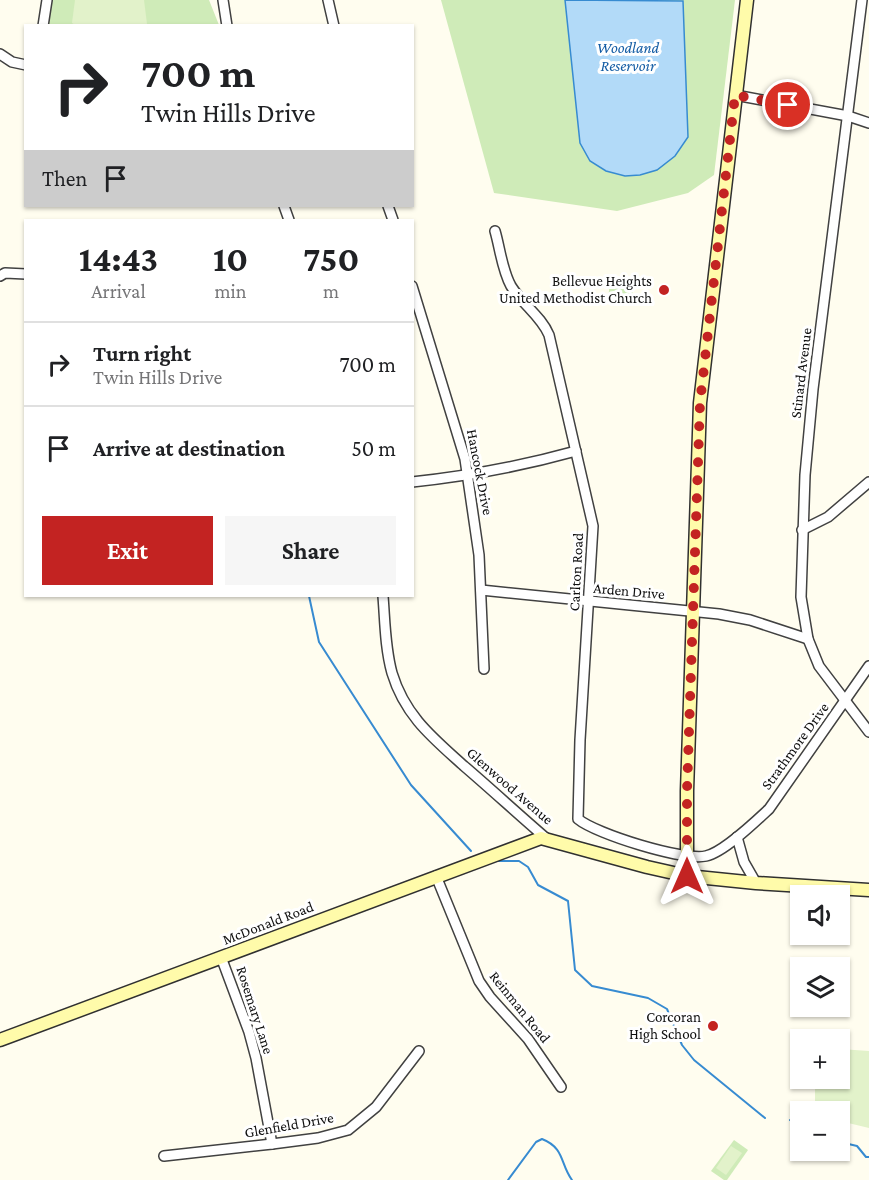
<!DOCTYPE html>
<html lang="en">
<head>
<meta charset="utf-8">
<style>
  :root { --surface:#fff; --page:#f6f6f6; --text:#202124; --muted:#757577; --line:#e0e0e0; --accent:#c32322 }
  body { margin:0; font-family:"Crimson Pro",serif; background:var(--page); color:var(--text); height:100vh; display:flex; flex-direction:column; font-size:22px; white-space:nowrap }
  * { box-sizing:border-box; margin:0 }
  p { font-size:20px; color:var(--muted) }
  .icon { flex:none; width:33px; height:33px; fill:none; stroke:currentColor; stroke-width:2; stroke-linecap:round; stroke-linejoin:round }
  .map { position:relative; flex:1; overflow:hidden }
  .side { position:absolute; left:24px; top:219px; width:390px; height:378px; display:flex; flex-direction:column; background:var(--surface); border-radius:0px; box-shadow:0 2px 4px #0004 }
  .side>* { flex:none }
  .banner { position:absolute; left:24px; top:24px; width:390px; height:183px; border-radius:0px; box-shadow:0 2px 4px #0004; background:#fff; color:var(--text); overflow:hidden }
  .controls { position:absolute; left:790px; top:885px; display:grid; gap:12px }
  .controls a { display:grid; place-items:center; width:60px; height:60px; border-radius:0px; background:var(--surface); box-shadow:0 2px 4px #0004; font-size:30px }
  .pin { position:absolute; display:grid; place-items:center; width:51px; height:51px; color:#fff; margin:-26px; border:3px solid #fff; border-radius:50%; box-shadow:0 2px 6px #0007 }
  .me { position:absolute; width:66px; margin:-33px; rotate:0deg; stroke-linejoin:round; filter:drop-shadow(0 0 4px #0008) }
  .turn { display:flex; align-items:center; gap:21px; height:126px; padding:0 18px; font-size:27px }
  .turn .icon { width:78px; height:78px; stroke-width:2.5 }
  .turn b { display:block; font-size:42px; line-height:51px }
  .then { display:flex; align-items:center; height:57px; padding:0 18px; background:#0003; gap:12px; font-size:22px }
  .eta { display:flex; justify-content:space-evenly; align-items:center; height:102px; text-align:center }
  .eta b { font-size:36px; font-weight:700; line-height:42px }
  .cta { display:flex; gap:12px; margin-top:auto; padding:12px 18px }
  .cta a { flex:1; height:69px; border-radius:0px; background:var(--accent); color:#fff; font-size:24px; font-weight:700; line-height:69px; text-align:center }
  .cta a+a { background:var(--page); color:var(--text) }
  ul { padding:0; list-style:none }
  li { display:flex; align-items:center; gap:18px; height:84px; padding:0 18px; border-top:2px solid var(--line) }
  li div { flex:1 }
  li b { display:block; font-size:22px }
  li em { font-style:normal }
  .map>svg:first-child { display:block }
</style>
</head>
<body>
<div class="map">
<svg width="869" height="1180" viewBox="0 0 869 1180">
  <rect width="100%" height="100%" fill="#fffdef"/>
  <g fill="#cfebb8">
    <polygon points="51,0 209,0 219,25 48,26"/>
    <polygon points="441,0 735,0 714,175 688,193 617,211 494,193"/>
    <polygon points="610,281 634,284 631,303 608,300"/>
    <polygon points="734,1140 748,1150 727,1180 724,1180 711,1171"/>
  </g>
  <g fill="#e2f2ca">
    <polygon points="75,0 144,0 147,24 146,26 75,25 72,23"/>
    <polygon points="840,1049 869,1051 869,1128 840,1121 840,1112 815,1111 815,1079 840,1078"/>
    <polygon points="731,1146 742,1153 726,1175 716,1168"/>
  </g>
  <polygon fill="#b2daf8" stroke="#378bd1" stroke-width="1.5" points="565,0 683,1 688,137 675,156 657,170 640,175 625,176 606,171 590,161 580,143"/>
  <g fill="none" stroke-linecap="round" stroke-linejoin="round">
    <g stroke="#378bd1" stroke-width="2">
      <polyline points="309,596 319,642 411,785 471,851"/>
      <polyline points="496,861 519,861 528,867 538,885 568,901 575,970 592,986 648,998 667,1009 682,1045 694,1060 765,1118"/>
      <polyline points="790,1120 801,1124"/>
      <polyline points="840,1142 857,1146 866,1157 869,1157"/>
      <path d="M508,1180l28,-38 6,-3c23,9 18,25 30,41"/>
    </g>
    <g stroke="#414141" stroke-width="12">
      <g id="street">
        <polyline points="223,0 227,26"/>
        <polyline points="328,0 334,26"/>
        <polyline points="862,0 813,389 805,475 801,597 808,639 819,666 869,732"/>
        <polyline points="43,26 47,0"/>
        <polyline points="0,54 12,62 26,65"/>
        <polyline points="735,95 848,116 869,123"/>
        <polyline points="284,206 289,220"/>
        <polyline points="388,206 393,220"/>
        <path d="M495,231c5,17 7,39 16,55 11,18 30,30 38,49l44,191 -13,214 -2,79c18,15 105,42 128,37 18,-4 49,-34 63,-47l100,-143"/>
        <polyline points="0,276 5,273 26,274"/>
        <polyline points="412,286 465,459 479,555 484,669"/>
        <path d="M412,482c56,-6 110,-16 164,-31"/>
        <polyline points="802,530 828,517 869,482"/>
        <polyline points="481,590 719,614 750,620 808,639"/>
        <path d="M383,596c2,25 2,52 9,77 13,43 41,65 72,93 28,24 55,49 83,73"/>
        <polyline points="737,837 744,862 756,883"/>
        <polyline points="436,876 479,981 490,997 528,1039 561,1087"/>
        <polyline points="221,957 249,1032 256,1058 272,1144"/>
        <polyline points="164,1156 272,1144 318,1138 348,1130 376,1107 419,1051"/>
      </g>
    </g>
    <g stroke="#303030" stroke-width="15">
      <g id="secondary">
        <polyline points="687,876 687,791 700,403 747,0"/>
        <polyline points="0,1040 541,838 647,867 687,876 756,883 869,890"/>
      </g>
    </g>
    <use href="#street" stroke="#fff" stroke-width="9"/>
    <use href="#secondary" stroke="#fffbaa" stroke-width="12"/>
  </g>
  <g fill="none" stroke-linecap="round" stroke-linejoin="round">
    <polyline stroke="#c32322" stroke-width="10" stroke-dasharray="0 18" points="687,876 687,791 700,403 735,95 788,105"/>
  </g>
  <g fill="#c32322" stroke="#fff" stroke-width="2">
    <circle cx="664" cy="290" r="6"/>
    <circle cx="713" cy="1026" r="6"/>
  </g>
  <g text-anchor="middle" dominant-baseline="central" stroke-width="6" stroke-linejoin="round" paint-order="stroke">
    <g font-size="15" fill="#0e0e0e" stroke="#fff" text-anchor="end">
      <text x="652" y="281">Bellevue Heights<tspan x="652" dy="17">United Methodist Church</tspan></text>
      <text x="701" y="1017">Corcoran<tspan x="701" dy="17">High School</tspan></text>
    </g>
    <g font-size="15" fill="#0e0e0e" stroke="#fff">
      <text transform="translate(801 373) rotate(-83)">Stinard Avenue</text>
      <text transform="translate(480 472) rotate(79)">Hancock Drive</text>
      <text transform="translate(576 572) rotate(-87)">Carlton Road</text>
      <text transform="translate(629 591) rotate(5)">Arden Drive</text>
      <text transform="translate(795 746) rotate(-54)">Strathmore Drive</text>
      <text transform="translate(510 786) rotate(41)">Glenwood Avenue</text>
      <text transform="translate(268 923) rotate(-21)">McDonald Road</text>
      <text transform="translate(520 1007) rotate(51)">Reinman Road</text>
      <text transform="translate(255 1010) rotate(72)">Rosemary Lane</text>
      <text transform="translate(289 1125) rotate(-10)">Glenfield Drive</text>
    </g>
    <g font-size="16" font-style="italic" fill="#135ca4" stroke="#fff">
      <text x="628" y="47">Woodland<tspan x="628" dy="18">Reservoir</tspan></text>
    </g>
  </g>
</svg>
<div class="controls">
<a><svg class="icon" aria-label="sound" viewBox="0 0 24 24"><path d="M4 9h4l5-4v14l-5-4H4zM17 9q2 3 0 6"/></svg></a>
<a><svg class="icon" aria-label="layers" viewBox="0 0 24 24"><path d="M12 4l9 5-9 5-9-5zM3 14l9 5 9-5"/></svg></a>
<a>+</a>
<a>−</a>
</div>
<div class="pin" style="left:788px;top:105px;background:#d93025"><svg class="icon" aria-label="arrive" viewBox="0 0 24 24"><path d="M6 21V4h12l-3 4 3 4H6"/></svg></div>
<svg class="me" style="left:687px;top:876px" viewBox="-20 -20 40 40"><path d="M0-17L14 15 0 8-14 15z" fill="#c32322" stroke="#fff" stroke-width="4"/></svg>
<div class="banner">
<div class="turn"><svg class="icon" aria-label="right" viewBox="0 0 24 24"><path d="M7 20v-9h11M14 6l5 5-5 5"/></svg><div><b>700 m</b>Twin Hills Drive</div></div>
<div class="then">Then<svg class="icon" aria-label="arrive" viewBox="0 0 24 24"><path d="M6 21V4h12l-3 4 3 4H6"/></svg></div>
</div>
<section class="side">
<div class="eta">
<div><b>14:43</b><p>Arrival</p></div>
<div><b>10</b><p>min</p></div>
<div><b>750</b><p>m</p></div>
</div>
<ul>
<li><svg class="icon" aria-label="right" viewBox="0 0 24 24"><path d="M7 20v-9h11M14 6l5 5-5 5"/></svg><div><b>Turn right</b><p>Twin Hills Drive</p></div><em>700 m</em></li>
<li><svg class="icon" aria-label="arrive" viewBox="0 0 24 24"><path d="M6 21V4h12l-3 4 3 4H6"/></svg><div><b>Arrive at destination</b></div><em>50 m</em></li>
</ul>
<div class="cta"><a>Exit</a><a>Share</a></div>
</section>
</div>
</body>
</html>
